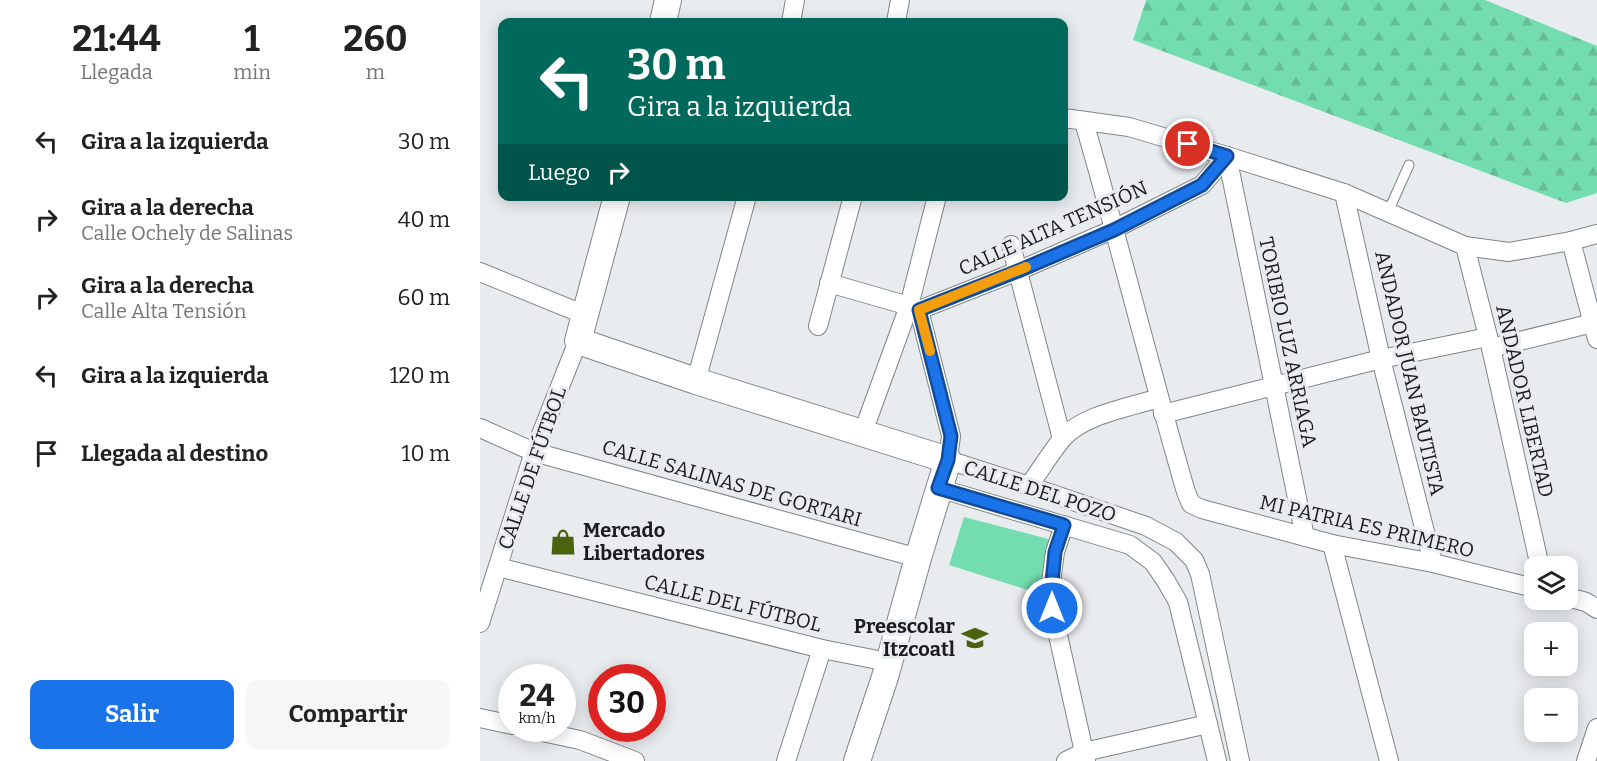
<!DOCTYPE html>
<html lang="es">
<head>
<meta charset="utf-8">
<style>
  :root { --surface:#fff; --page:#f6f6f6; --text:#222; --muted:#767676; --accent:#1a73e8 }
  body { margin:0; font-family:Bitter,serif; background:var(--page); color:var(--text); height:100vh; display:flex; flex-direction:column; font-size:22px; white-space:nowrap }
  * { box-sizing:border-box; margin:0 }
  p { font-size:20px; color:var(--muted) }
  .icon { flex:none; width:33px; height:33px; fill:none; stroke:currentColor; stroke-width:2; stroke-linecap:round; stroke-linejoin:round }
  .map { position:relative; flex:1; overflow:hidden }
  .panel { display:flex; flex-direction:column; background:var(--surface); width:480px }
  .panel>* { flex:none }
  .banner { position:absolute; left:18px; top:18px; width:570px; height:183px; border-radius:12px; box-shadow:0 3px 15px #0003; background:#00695c; color:#fff; overflow:hidden }
  .buttons { position:absolute; left:1044px; top:556px; display:grid; gap:12px }
  .buttons a { display:grid; place-items:center; width:54px; height:54px; border-radius:12px; background:var(--surface); box-shadow:0 3px 15px #0003; font-size:30px }
  .speed { position:absolute; left:18px; top:664px; display:flex; gap:12px; font-size:30px; font-weight:700; text-align:center }
  .speed>* { display:grid; place-content:center; width:78px; height:78px; border-radius:50%; background:var(--surface); box-shadow:0 3px 15px #0003; line-height:1 }
  .speed small { font-size:15px; font-weight:400 }
  .speed .limit { border:9px solid #d22; background:#fff; color:#111 }
  .pin { position:absolute; display:grid; place-items:center; width:51px; height:51px; color:#fff; margin:-26px; border:3px solid #fff; border-radius:50%; box-shadow:0 2px 6px #0007 }
  .me { position:absolute; width:66px; margin:-33px; rotate:0deg; stroke-linejoin:round; filter:drop-shadow(0 0 4px #0008) }
  .turn { display:flex; align-items:center; gap:21px; height:126px; padding:0 30px; font-size:27px }
  .turn .icon { width:78px; height:78px; stroke-width:2.5 }
  .turn b { display:block; font-size:42px; line-height:51px }
  .then { display:flex; align-items:center; height:57px; padding:0 30px; background:#0003; gap:12px; font-size:22px }
  .eta { display:flex; justify-content:space-evenly; align-items:center; height:102px; text-align:center }
  .eta b { font-size:36px; font-weight:700; line-height:42px }
  .button { display:flex; gap:12px; margin-top:auto; padding:12px 30px }
  .button a { flex:1; height:69px; border-radius:12px; background:var(--accent); color:#fff; font-size:24px; font-weight:700; line-height:69px; text-align:center }
  .button a+a { background:var(--page); color:var(--text) }
  ul { padding:0; list-style:none }
  li { display:flex; align-items:center; gap:18px; height:78px; padding:0 30px }
  li div { flex:1 }
  li b { display:block; font-size:22px }
  li em { font-style:normal }
  main { display:flex; flex:1; min-height:0 }
  .map>svg:first-child { display:block }
</style>
</head>
<body>
<main>
<section class="panel">
<div class="eta">
<div><b>21:44</b><p>Llegada</p></div>
<div><b>1</b><p>min</p></div>
<div><b>260</b><p>m</p></div>
</div>
<ul>
<li><svg class="icon" aria-label="left" viewBox="0 0 24 24"><path d="M17 20v-9H6M10 6l-5 5 5 5"/></svg><div><b>Gira a la izquierda</b></div><em>30 m</em></li>
<li><svg class="icon" aria-label="right" viewBox="0 0 24 24"><path d="M7 20v-9h11M14 6l5 5-5 5"/></svg><div><b>Gira a la derecha</b><p>Calle Ochely de Salinas</p></div><em>40 m</em></li>
<li><svg class="icon" aria-label="right" viewBox="0 0 24 24"><path d="M7 20v-9h11M14 6l5 5-5 5"/></svg><div><b>Gira a la derecha</b><p>Calle Alta Tensión</p></div><em>60 m</em></li>
<li><svg class="icon" aria-label="left" viewBox="0 0 24 24"><path d="M17 20v-9H6M10 6l-5 5 5 5"/></svg><div><b>Gira a la izquierda</b></div><em>120 m</em></li>
<li><svg class="icon" aria-label="arrive" viewBox="0 0 24 24"><path d="M6 21V4h12l-3 4 3 4H6"/></svg><div><b>Llegada al destino</b></div><em>10 m</em></li>
</ul>
<div class="button"><a>Salir</a><a>Compartir</a></div>
</section>
<div class="map">
<svg width="1117" height="761" viewBox="0 0 1117 761">
  <defs>
    <pattern id="forest-firs" width="22" height="20" patternUnits="userSpaceOnUse" patternTransform="scale(1.5)"><rect width="22" height="20" fill="#74ddaf"/><path d="M5 1l3.5 6h-7zM16 11l3.5 6h-7z" fill="#64bd96"/></pattern>
  </defs>
  <rect width="100%" height="100%" fill="#e9ecef"/>
  <polygon fill="url(#forest-firs)" points="666,0 1005,0 1117,46 1117,193 1086,203 653,40"/>
  <polygon fill="#74ddaf" points="484,517 572,540 557,593 469,565"/>
  <g fill="none" stroke-linecap="round" stroke-linejoin="round">
    <g stroke="#818587" stroke-width="11">
      <polyline id="service" points="908,212 929,165"/>
    </g>
    <g stroke="#818587" stroke-width="20">
      <g id="minor">
        <polyline points="311,22 315,0"/>
        <polyline points="416,22 420,0"/>
        <polyline points="584,118 649,127 747,156 864,193 985,246 1029,252 1091,241 1117,234"/>
        <path d="M604,122c36,123 66,247 102,370l5,12 11,5 130,35 101,19 101,25"/>
        <polyline points="747,156 825,537"/>
        <polyline points="864,193 901,359 953,563"/>
        <polyline points="1091,241 1117,339"/>
        <polyline points="531,245 582,439"/>
        <polyline points="985,246 1011,348 1060,567"/>
        <polyline points="0,272 105,315"/>
        <polyline points="349,283 429,306 439,310 471,436 468,460 549,486 666,526 696,542 714,560 720,574 760,761"/>
        <polyline points="439,310 538,271 634,229 722,185 747,156"/>
        <polyline points="338,326 373,196"/>
        <polyline points="1011,348 1117,322"/>
        <polyline points="216,381 267,196"/>
        <polyline points="683,414 901,359 1008,337"/>
        <polyline points="0,428 54,452 438,558"/>
        <polyline points="383,432 429,306 457,196"/>
        <path d="M549,486c11,-16 21,-32 33,-47 20,-24 68,-32 97,-41"/>
        <polyline points="458,488 650,545 673,562 686,581 698,602 737,761"/>
        <polyline points="584,525 575,552 571,582 572,608 606,761"/>
        <polyline points="852,544 909,761"/>
        <polyline points="18,567 342,649 408,662"/>
        <polyline points="1088,597 1106,602 1117,609"/>
        <polyline points="0,623 54,452 98,341"/>
        <polyline points="0,718 32,725"/>
        <polyline points="48,729 100,740 155,761"/>
        <polyline points="306,761 342,649"/>
        <polyline points="586,761 604,752 728,724"/>
        <polyline points="1106,761 1117,728"/>
      </g>
    </g>
    <g stroke="#818587" stroke-width="28">
      <g id="secondary">
        <polyline points="183,22 188,0"/>
        <polyline points="137,196 98,341 216,381 468,460 438,558 405,677 377,761"/>
      </g>
    </g>
    <use href="#service" stroke="#fff" stroke-width="9"/>
    <use href="#minor" stroke="#fff" stroke-width="18"/>
    <use href="#secondary" stroke="#fff" stroke-width="26"/>
  </g>
  <g fill="none" stroke-linecap="round" stroke-linejoin="round">
    <g stroke="#114b97" stroke-width="15">
      <polyline id="route" points="572,608 572,582 575,552 584,525 458,488 468,460 471,436 439,310 538,271 634,230 722,185 747,156 708,144"/>
    </g>
    <use href="#route" stroke="#1a73e8" stroke-width="10"/>
    <polyline stroke="#f59e0b" stroke-width="10" points="450,351 439,310 546,267"/>
  </g>
  <defs>
    <g id="shop-bare" transform="scale(2.07)"><path d="M-5-2.5h2.3a2.7 3.5 0 0 1 5.4 0H5L5.5 6h-11ZM-1.5-2.5h3a1.5 2.3 0 0 0-3 0Z" fill="#4b620f" stroke="#e9ecef" stroke-width="2.5" paint-order="stroke"/></g>
    <g id="school-bare" transform="scale(2.07)"><path d="M0-5L7-2L0 1L-7-2ZM-4 1L0 2.5L4 1V4Q0 6-4 4Z" fill="#4b620f" stroke="#e9ecef" stroke-width="2.5" paint-order="stroke"/></g>
  </defs>
  <g fill-rule="evenodd">
    <use href="#shop-bare" x="83" y="542"/>
    <use href="#school-bare" x="495" y="638"/>
  </g>
  <g text-anchor="middle" dominant-baseline="central" stroke-width="6" stroke-linejoin="round" paint-order="stroke">
    <g font-size="20" fill="#1b1c1d" stroke="#e9ecef">
      <text transform="translate(573 228) rotate(-24)">CALLE ALTA TENSIÓN</text>
      <text transform="translate(808 342) rotate(78)">TORIBIO LUZ ARRIAGA</text>
      <text transform="translate(930 373) rotate(77)">ANDADOR JUAN BAUTISTA</text>
      <text transform="translate(1045 401) rotate(77)">ANDADOR LIBERTAD</text>
      <text transform="translate(52 468) rotate(-71)">CALLE DE FÚTBOL</text>
      <text transform="translate(252 483) rotate(16)">CALLE SALINAS DE GORTARI</text>
      <text transform="translate(560 491) rotate(18)">CALLE DEL POZO</text>
      <text transform="translate(887 526) rotate(13)">MI PATRIA ES PRIMERO</text>
      <text transform="translate(253 603) rotate(14)">CALLE DEL FÚTBOL</text>
    </g>
    <g font-size="20" font-weight="bold" fill="#1b1c1d" stroke="#e9ecef" text-anchor="start">
      <text x="103" y="530">Mercado<tspan x="103" dy="23">Libertadores</tspan></text>
      <text x="475" y="626" text-anchor="end">Preescolar<tspan x="475" dy="23">Itzcoatl</tspan></text>
    </g>
  </g>
</svg>
<div class="buttons">
<a><svg class="icon" aria-label="layers" viewBox="0 0 24 24"><path d="M12 4l9 5-9 5-9-5zM3 14l9 5 9-5"/></svg></a>
<a>+</a>
<a>−</a>
</div>
<div class="speed"><div>24<small>km/h</small></div><div class="limit">30</div></div>
<div class="pin" style="left:708px;top:144px;background:#d93025"><svg class="icon" aria-label="arrive" viewBox="0 0 24 24"><path d="M6 21V4h12l-3 4 3 4H6"/></svg></div>
<svg class="me" style="left:572px;top:608px" viewBox="-20 -20 40 40"><circle r="17" fill="#1a73e8" stroke="#fff" stroke-width="3"/><path d="M0-11L8 9 0 5-8 9z" fill="#fff"/></svg>
<div class="banner">
<div class="turn"><svg class="icon" aria-label="left" viewBox="0 0 24 24"><path d="M17 20v-9H6M10 6l-5 5 5 5"/></svg><div><b>30 m</b>Gira a la izquierda</div></div>
<div class="then">Luego<svg class="icon" aria-label="right" viewBox="0 0 24 24"><path d="M7 20v-9h11M14 6l5 5-5 5"/></svg></div>
</div>
</div>
</main>
</body>
</html>
